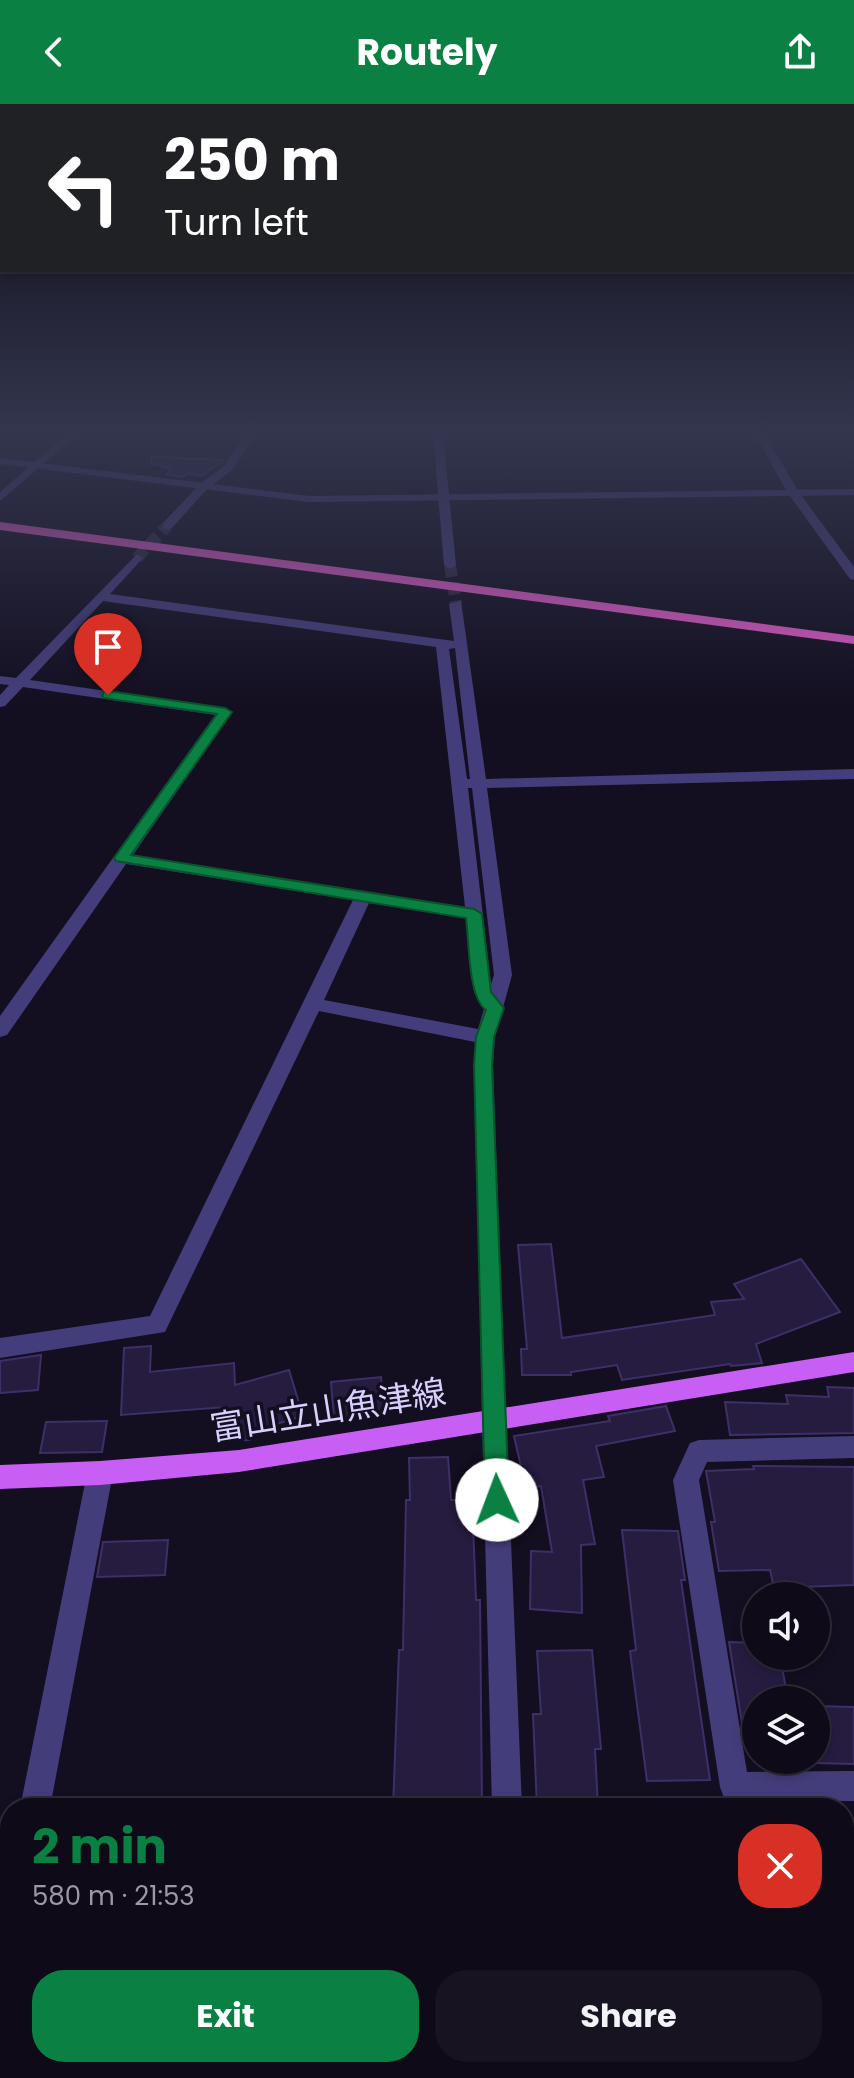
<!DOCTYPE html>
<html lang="en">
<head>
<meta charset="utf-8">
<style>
  :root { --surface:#0e0a18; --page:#171321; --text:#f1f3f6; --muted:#9b9aa2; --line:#2e2b37; --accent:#0b8043 }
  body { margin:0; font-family:Poppins,"Noto Sans JP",sans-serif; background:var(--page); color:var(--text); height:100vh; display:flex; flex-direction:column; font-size:30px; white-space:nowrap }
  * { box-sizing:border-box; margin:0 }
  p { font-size:26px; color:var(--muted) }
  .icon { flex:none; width:44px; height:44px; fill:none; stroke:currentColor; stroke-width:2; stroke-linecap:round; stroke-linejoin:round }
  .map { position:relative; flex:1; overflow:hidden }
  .side { position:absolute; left:0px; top:1694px; width:854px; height:280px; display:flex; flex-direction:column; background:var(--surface); border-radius:32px 32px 0 0; box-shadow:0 4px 12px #0003,0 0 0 2px var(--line) }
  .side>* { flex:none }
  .hud { position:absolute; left:0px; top:0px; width:854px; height:168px; box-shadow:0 4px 12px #0003,0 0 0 2px var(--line); background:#202124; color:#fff; overflow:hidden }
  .buttons { position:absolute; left:742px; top:1478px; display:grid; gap:16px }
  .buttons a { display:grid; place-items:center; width:88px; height:88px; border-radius:50%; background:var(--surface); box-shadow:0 4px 12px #0003,0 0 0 2px var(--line); font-size:40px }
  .pin { position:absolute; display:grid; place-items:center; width:68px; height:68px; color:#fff; margin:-82px -34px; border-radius:50% 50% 50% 0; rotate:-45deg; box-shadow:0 0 8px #0007 }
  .pin .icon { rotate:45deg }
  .me { position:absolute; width:88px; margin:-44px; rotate:358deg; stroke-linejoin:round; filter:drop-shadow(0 0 6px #0008) }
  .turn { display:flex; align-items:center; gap:28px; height:168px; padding:0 32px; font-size:36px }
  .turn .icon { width:104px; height:104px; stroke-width:2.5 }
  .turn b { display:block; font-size:56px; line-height:68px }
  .round { display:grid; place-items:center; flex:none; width:84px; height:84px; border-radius:32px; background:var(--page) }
  .headline { display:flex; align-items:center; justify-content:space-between; height:136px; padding:0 32px }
  h1 { font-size:48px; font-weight:700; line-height:60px; color:var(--accent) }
  .button { display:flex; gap:16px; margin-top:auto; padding:16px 32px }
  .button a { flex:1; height:92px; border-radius:32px; background:var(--accent); color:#fff; font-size:32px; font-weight:700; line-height:92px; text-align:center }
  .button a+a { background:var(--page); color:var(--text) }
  header { display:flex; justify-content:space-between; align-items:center; height:104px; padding:0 32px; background:var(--accent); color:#fff; font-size:36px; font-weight:700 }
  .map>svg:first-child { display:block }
</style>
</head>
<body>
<header><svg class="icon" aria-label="back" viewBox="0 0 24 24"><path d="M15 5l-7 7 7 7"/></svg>Routely<svg class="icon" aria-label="share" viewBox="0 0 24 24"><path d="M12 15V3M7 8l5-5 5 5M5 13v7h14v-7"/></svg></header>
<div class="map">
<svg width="854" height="1974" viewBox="0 0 854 1974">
  <rect width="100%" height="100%" fill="#130e20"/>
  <g fill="#261c3f" stroke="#3f2f69" stroke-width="2">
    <polygon points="152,352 180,354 224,356 201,372 187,369 183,373 167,371 171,365 151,360"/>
    <polygon points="551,1140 562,1234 715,1211 711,1198 744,1195 734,1180 801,1155 840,1208 756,1240 762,1259 731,1262 730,1260 622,1276 617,1261 571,1268 571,1271 522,1271 521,1245 527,1245 518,1141"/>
    <polygon points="151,1242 150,1268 234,1259 235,1281 289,1266 303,1312 250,1328 250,1336 226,1337 226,1303 121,1311 124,1244"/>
    <polygon points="41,1251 38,1286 0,1289 0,1257"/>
    <polygon points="381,1273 385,1311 334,1317 331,1278"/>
    <polygon points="827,1283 854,1284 854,1329 730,1331 725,1298 788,1300 786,1291 829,1293"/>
    <polygon points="666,1302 675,1327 596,1342 604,1373 583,1376 595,1440 581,1441 582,1509 530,1505 531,1447 552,1448 541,1382 526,1385 514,1332 610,1317 608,1312"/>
    <polygon points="107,1317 102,1348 40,1349 46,1318"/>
    <polygon points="448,1353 451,1396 472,1396 476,1496 480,1496 482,1704 393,1704 399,1546 403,1546 406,1396 410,1396 409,1354"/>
    <polygon points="753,1362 854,1363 854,1481 774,1484 770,1466 719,1467 711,1418 715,1418 706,1367 754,1365"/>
    <polygon points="622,1426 678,1427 685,1476 681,1476 710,1676 647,1677 630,1547 636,1546"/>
    <polygon points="168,1436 165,1471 97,1473 103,1438"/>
    <polygon points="729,1538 756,1539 756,1552 780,1552 788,1596 756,1596 756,1645 746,1644"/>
    <polygon points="592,1546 601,1645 595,1645 598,1704 537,1704 533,1610 541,1610 537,1547"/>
    <polygon points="816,1602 854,1603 854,1660 816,1659"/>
  </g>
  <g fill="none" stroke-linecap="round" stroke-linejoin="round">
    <g stroke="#312b41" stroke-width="12" stroke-dasharray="12 6" stroke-linecap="butt">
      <polyline points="137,454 167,422"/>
      <polyline points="450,461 456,500"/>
    </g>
    <g fill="#443d7b" fill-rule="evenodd">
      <polygon points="67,330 78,330 0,397 0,388"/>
      <polygon points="246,330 256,330 232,366 208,384 171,425 163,425 163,419 200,380 224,362"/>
      <polygon points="433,330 443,330 456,461 450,465 444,461"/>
      <polygon points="755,330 765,330 798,387 854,463 854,476 850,475 787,388"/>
      <path d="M137,450l6,4 -33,36 344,47 -5,-37 12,-3 25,178 368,-10v10l-367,9 25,187 -17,62 -2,28 13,354 -3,8 -9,3 -9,-3 -3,-8 -7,-377 -156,-31 -154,321 -165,26v-20l150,-22 203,-416 -227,-36 -119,171 -7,2v-21l215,-301 -192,-28 -18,19 -5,1v-12l9,-10 -9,-1v-8l16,2zM103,497l333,46 29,260 -332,-52 99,-143 -7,-4 -195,-28zM455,544l15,131h-3l-18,-130zM468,684h4l22,187 -3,9zM369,799l97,15 8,74 10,17 -6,20 -154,-29z"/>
      <polygon points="854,1332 854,1354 707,1358 699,1376 747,1668 854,1667 854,1697 735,1698 724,1694 720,1683 673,1376 690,1339 699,1336"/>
      <polygon points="100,1357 109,1361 113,1369 50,1704 20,1704 87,1369 91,1361"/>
      <polygon points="10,1819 10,1899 0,1903 0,1823"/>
    </g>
    <g fill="#443d7b" fill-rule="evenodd">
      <polygon points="0,354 310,392 854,385 854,391 310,398 0,360"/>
      <polygon points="494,1304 503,1307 506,1315 522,1704 492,1704 482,1315 485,1307"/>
      <polygon points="499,1964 533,1964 534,1974 500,1974"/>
    </g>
    <polygon fill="#c75ff4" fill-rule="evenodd" points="854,1248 854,1268 239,1368 100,1381 0,1385 0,1361 100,1357 239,1346"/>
    <polygon fill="#dd5ac4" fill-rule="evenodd" points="0,418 854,532 854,540 0,426"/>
  </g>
  <linearGradient id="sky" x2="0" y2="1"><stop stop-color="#0a0812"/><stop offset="0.54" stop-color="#33364e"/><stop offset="1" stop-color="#33364e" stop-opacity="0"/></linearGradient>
  <rect width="854" height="606" fill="url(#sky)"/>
  <path fill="#0b8043" stroke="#07532c" stroke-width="2" d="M108,587l117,17 7,4 -101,143 343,54 8,5 9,78 13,16 -10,29 -2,28 17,435 -4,8 -8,3 -9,-3 -3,-8 -11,-435 2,-28 10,-27c-18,-12 -17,-70 -20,-92l-350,-57 -2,-3 103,-144 -114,-16v-6z"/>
  <g text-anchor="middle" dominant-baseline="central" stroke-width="7" stroke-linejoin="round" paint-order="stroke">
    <g font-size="34" fill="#d8d0fc" stroke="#130e20">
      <text transform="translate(328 1306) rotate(-9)">富山立山魚津線</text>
    </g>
  </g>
</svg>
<div class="buttons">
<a><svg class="icon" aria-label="sound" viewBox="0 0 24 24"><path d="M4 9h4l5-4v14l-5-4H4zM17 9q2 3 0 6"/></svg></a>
<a><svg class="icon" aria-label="layers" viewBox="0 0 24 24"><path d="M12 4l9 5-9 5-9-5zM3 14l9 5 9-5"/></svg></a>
</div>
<div class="pin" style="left:108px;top:591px;background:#d93025"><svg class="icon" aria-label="arrive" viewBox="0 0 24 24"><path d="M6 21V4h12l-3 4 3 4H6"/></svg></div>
<svg class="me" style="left:497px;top:1396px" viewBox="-20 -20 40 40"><circle r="19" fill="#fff"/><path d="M0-13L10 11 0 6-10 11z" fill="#0b8043"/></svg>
<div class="hud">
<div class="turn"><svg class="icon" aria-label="left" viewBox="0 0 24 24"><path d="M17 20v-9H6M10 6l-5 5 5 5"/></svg><div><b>250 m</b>Turn left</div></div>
</div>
<section class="side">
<div class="headline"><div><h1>2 min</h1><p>580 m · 21:53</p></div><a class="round" style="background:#d93025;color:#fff"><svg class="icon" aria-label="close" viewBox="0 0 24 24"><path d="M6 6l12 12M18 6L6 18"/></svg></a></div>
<div class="button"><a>Exit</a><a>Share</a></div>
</section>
</div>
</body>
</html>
